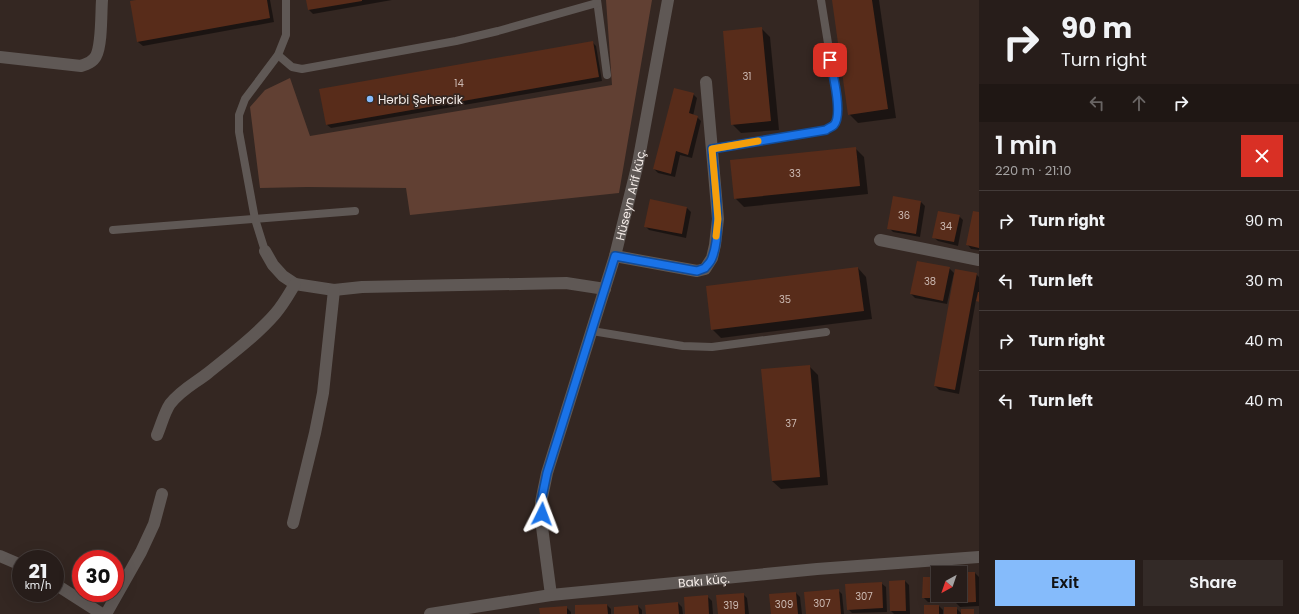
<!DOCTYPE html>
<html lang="en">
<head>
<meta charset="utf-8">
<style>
  :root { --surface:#271d1a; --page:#332a27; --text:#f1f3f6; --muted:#a4a2a2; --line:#433b39; --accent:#85bbfb }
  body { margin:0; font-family:Poppins,sans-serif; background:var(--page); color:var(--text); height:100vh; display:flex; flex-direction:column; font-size:15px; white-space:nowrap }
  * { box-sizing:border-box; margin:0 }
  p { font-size:13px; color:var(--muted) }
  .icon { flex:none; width:22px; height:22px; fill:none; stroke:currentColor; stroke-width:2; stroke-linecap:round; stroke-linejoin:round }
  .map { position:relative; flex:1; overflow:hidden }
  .drawer { display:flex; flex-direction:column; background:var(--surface); width:320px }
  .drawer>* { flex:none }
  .top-card { background:#271d1a; color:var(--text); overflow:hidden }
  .needle { width:26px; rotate:220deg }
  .buttons { position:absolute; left:931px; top:566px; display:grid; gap:8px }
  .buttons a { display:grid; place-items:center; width:36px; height:36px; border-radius:0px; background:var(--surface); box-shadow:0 4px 16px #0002,0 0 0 1px var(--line); font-size:20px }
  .speed { position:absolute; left:12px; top:550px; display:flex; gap:8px; font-size:20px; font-weight:700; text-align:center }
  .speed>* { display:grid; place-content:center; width:52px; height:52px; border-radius:50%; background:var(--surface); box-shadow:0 4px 16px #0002,0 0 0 1px var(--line); line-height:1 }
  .speed small { font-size:10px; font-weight:400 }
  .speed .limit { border:6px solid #d22; background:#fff; color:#111 }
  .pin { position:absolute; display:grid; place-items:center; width:34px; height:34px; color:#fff; margin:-17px; border-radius:8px; box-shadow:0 2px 6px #0006 }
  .me { position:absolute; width:44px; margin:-22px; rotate:3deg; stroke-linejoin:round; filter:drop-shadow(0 0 3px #0008) }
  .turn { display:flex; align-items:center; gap:14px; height:84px; padding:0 16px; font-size:18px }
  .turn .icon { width:52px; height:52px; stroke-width:2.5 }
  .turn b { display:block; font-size:28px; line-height:34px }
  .lanes { display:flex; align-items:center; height:38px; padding:0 16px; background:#0003; justify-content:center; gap:20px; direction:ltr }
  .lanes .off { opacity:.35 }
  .round { display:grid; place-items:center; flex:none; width:42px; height:42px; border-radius:0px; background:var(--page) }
  .head { display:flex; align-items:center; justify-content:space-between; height:68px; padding:0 16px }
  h1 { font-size:24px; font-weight:600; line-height:30px }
  .button { display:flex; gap:8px; margin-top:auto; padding:8px 16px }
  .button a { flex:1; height:46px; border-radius:0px; background:var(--accent); color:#111; font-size:16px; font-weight:600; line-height:46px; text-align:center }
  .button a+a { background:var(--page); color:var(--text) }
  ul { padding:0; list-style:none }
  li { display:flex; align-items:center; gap:12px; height:60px; padding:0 16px; border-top:1px solid var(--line) }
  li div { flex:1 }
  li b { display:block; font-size:15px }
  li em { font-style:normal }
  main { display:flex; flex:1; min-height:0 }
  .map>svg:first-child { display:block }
</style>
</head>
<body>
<main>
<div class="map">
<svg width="979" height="614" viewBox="0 0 979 614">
  <rect width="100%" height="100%" fill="#342722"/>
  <polygon fill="#614033" points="606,0 652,0 619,193 410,215 406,188 307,187 260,188 250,107 265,90 290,78 310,136 612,85"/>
  <g fill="#0007">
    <polygon points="142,0 270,0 274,22 143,46 138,42 131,2"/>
    <polygon points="307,0 392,0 313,14 309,10"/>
    <polygon points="833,0 879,0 896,118 858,123 849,114"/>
    <polygon points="761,28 770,37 779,130 741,133 732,124"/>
    <polygon points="592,42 596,46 602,81 331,128 326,124"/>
    <polygon points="693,94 697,98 693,116 697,117 701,121 692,158 680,155 675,177 658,173 654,169"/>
    <polygon points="855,148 864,157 868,194 744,207 735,198"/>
    <polygon points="894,197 921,202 925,206 920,237 893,232 889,228"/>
    <polygon points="651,200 687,208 691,212 686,238 649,230 645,226"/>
    <polygon points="979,213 979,250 971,249 967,244"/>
    <polygon points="959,216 963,220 958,246 938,241 933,237"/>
    <polygon points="858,268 866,277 872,319 721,338 712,329"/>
    <polygon points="949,268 954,273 947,304 915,298 911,294"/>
    <polygon points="976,274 979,277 979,302 976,300 959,394 939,390 935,386"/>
    <polygon points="809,366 818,375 828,485 781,489 772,481"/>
    <polygon points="979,572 979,606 960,607 956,603 956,595 960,595 960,573 975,573 979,577"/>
    <polygon points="937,578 938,579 938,595 941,595 941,602 928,602 923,597"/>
    <polygon points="905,581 909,585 910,614 894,614 891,611"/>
    <polygon points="881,583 886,587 887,612 852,613 848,609"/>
    <polygon points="838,590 842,594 844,614 807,614"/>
    <polygon points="796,593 800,597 802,614 772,614"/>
    <polygon points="743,594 747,598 749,614 719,614"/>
    <polygon points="707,596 712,601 713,614 686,614"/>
    <polygon points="678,603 682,607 683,614 647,614"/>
    <polygon points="607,605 611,609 611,614 576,614"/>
    <polygon points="638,606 642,610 642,614 615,614"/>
    <polygon points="939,606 943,610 943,614 925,614"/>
    <polygon points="567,608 571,612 571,614 541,614"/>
    <polygon points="956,608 962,614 945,614"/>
  </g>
  <g fill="#582c1a">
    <polygon points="136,0 267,0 270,18 137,42 130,1"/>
    <polygon points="306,0 362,0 362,1 308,10"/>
    <polygon points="832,0 872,0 888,109 848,115"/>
    <polygon points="762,27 771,121 731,125 723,31"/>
    <polygon points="593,41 599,77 326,125 319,89"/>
    <polygon points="674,88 694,93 689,113 698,116 688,155 676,151 671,174 653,169"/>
    <polygon points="856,147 860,186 734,199 730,160"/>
    <polygon points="893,196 921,201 916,234 887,229"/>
    <polygon points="650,199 687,207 682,234 644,227"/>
    <polygon points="938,211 960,215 954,242 932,238"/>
    <polygon points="973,211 979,212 979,248 966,245"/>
    <polygon points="917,261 950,267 943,301 910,294"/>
    <polygon points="858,267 864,311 711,330 706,286"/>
    <polygon points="955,269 977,273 955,390 934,386"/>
    <polygon points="978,292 979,292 979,302 976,301"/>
    <polygon points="810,365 820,477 772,481 761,369"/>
    <polygon points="960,572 975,572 976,602 955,603 955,595 960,595"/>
    <polygon points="923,577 937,577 937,598 922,598"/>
    <polygon points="905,580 906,611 890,611 889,581"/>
    <polygon points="882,582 883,608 847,610 845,584"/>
    <polygon points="839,589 841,614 806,614 804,592"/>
    <polygon points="796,592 798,614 771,614 769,594"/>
    <polygon points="744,593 745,614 718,614 716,595"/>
    <polygon points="708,595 709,614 685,614 684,597"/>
    <polygon points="678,602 679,614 646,614 645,605"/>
    <polygon points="607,604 608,614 575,614 575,605"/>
    <polygon points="638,605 639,614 614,614 614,607"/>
    <rect x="924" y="605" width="15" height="9"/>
    <polygon points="567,606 567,614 540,614 539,608"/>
    <rect x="944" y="607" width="13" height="7"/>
    <rect x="961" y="609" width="13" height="5"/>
  </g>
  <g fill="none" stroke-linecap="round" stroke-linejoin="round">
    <g stroke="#5f5855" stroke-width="8">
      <polyline points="597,0 607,75"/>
      <polyline points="278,55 292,67 302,69 456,41 498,31 597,3"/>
      <path d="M712,149l114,-19c12,-7 12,-12 12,-25l-17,-105"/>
      <polyline points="113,230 355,211"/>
      <polyline points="265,251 255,219 239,132 239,115 245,99 278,55 286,35 286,0"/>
      <polyline points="592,331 683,346 712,347 826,332"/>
    </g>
    <g stroke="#5f5855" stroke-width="12">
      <path d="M0,57l81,9c6,-2 12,-4 15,-10 6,-11 5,-43 6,-56"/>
      <polyline points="880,240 979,260"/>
      <polyline points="265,251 273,265 283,276 295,284 334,290 362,287 566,283 605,289"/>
      <polyline points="615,256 697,271 705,269 712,258 715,245 718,219 706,82"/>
      <path d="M157,435c4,-9 7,-22 13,-31 12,-15 24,-20 38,-31 22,-18 48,-37 67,-59 8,-9 14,-20 20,-30"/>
      <polyline points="293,523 315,433 323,393 334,290"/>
      <polyline points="0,556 21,565"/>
      <polyline points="55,584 102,614"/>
      <path id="s1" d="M551,595l-9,-68 -1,-25 6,-29 68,-217 23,-93 30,-163"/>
      <polyline points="106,614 141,552 154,524 162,494"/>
      <path id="s2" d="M430,614l121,-19 266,-26 162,-12"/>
    </g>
  </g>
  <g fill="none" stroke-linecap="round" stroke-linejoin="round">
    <g stroke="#114b97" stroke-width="10">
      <path id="route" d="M542,514l-1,-12 6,-29 68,-217 82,15 8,-3c2,-3 6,-6 7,-10 11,-26 2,-81 0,-109l114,-19c2,-2 6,-3 8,-5 9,-10 -1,-51 -4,-65"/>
    </g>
    <use href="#route" stroke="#1a73e8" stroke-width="7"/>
    <polyline stroke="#f59e0b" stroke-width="7" points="716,236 718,219 712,149 758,141"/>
  </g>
  <circle fill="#85bbfb" stroke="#342722" stroke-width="1.5" cx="370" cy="99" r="4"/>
  <g text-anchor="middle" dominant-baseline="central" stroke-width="3.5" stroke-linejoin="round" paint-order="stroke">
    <g font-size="10" fill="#cdbbb4">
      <text x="747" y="76">31</text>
      <text x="459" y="83">14</text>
      <text x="795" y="173">33</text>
      <text x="904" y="215">36</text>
      <text x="946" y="226">34</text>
      <text x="930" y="281">38</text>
      <text x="785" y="299">35</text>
      <text x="791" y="423">37</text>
      <text x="864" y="596">307</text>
      <text x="822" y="603">307</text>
      <text x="784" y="604">309</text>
      <text x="731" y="605">319</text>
    </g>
    <g font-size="12" fill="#f4ebe7" stroke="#342722" text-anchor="start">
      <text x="378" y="99">Hərbi Şəhərcik</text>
    </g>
    <g font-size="12" fill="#f4ebe7" stroke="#342722">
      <text stroke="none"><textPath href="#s1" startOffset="414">Hüseyn Arif küç.</textPath></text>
      <text stroke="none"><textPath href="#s2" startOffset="276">Bakı küç.</textPath></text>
    </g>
  </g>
</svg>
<div class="buttons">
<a><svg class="needle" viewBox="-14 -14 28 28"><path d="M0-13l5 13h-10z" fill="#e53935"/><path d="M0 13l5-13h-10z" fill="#a4a2a2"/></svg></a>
</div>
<div class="speed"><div>21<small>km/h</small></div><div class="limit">30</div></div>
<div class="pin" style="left:830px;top:60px;background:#d93025"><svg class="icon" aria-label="arrive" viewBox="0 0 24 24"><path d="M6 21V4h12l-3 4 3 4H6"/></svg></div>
<svg class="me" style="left:542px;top:514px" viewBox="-20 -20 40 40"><path d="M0-17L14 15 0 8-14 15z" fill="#1a73e8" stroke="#fff" stroke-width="4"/></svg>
</div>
<section class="drawer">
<div class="top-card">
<div class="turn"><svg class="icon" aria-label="right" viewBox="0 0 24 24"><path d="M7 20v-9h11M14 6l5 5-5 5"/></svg><div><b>90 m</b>Turn right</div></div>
<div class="lanes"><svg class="icon off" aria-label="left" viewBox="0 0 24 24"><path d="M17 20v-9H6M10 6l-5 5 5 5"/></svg><svg class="icon off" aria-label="ahead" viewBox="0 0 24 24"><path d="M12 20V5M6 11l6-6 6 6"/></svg><svg class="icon" aria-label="right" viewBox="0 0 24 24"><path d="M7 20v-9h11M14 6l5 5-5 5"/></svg></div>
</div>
<div class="head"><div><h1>1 min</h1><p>220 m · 21:10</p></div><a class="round" style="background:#d93025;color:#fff"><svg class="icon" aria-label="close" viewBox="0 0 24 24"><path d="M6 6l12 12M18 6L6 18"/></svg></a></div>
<ul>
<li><svg class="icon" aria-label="right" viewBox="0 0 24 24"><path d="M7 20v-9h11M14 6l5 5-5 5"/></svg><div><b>Turn right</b></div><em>90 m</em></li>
<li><svg class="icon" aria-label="left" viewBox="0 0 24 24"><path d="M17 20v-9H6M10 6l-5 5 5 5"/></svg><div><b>Turn left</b></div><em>30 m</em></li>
<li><svg class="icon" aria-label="right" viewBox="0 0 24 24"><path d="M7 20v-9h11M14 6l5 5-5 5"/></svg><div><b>Turn right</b></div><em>40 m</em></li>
<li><svg class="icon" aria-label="left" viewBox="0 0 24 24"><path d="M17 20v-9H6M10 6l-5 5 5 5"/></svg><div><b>Turn left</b></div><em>40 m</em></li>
</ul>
<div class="button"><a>Exit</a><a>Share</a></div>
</section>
</main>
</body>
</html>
